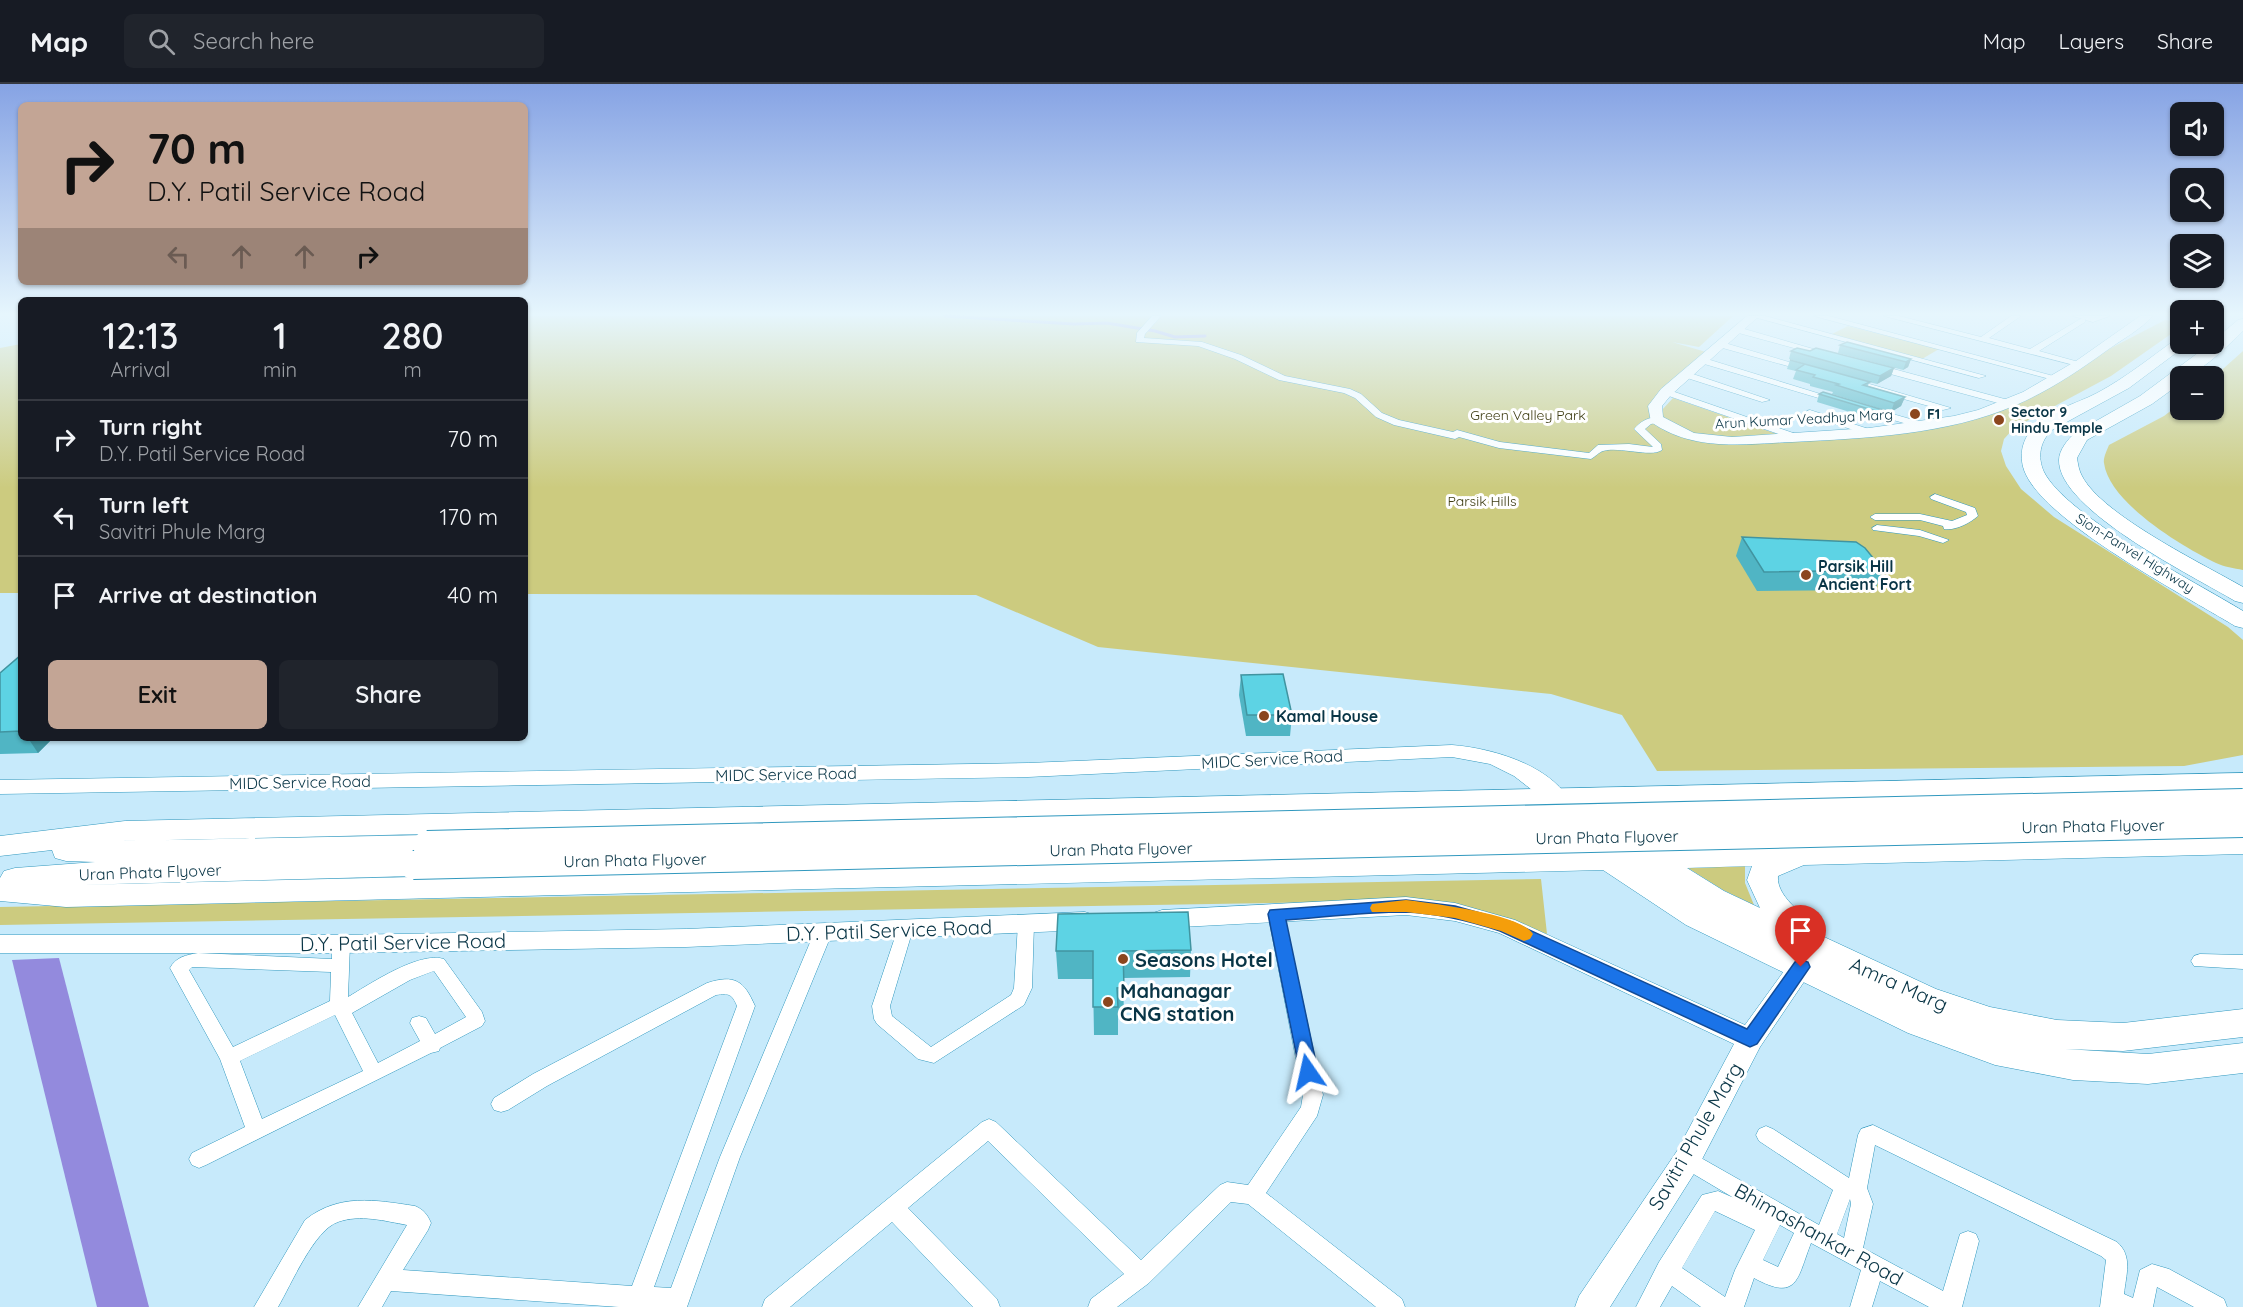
<!DOCTYPE html>
<html lang="en">
<head>
<meta charset="utf-8">
<style>
  :root { --surface:#171b24; --page:#20242c; --text:#f1f3f6; --muted:#9ea1a6; --line:#363941; --accent:#c3a595 }
  body { margin:0; font-family:Quicksand,sans-serif; background:var(--page); color:var(--text); height:100vh; display:flex; flex-direction:column; font-size:22px; white-space:nowrap }
  * { box-sizing:border-box; margin:0 }
  p { font-size:20px; color:var(--muted) }
  .icon { flex:none; width:33px; height:33px; fill:none; stroke:currentColor; stroke-width:2; stroke-linecap:round; stroke-linejoin:round }
  .map { position:relative; flex:1; overflow:hidden }
  .drawer { position:absolute; left:18px; top:213px; width:510px; height:444px; display:flex; flex-direction:column; background:var(--surface); border-radius:9px; box-shadow:0 2px 4px #0004 }
  .drawer>* { flex:none }
  .banner { position:absolute; left:18px; top:18px; width:510px; height:183px; border-radius:9px; box-shadow:0 2px 4px #0004; background:#c3a595; color:#111; overflow:hidden }
  .tools { position:absolute; left:2170px; top:18px; display:grid; gap:12px }
  .tools a { display:grid; place-items:center; width:54px; height:54px; border-radius:9px; background:var(--surface); box-shadow:0 2px 4px #0004; font-size:30px }
  .pin { position:absolute; display:grid; place-items:center; width:51px; height:51px; color:#fff; margin:-62px -26px; border-radius:50% 50% 50% 0; rotate:-45deg; box-shadow:0 0 6px #0007 }
  .pin .icon { rotate:45deg }
  .me { position:absolute; width:66px; margin:-33px; rotate:349deg; stroke-linejoin:round; filter:drop-shadow(0 0 4px #0008) }
  .turn { display:flex; align-items:center; gap:21px; height:126px; padding:0 30px; font-size:27px }
  .turn .icon { width:78px; height:78px; stroke-width:2.5 }
  .turn b { display:block; font-size:42px; line-height:51px }
  .lanes { display:flex; align-items:center; height:57px; padding:0 30px; background:#0003; justify-content:center; gap:30px; direction:ltr }
  .lanes .off { opacity:.35 }
  .eta { display:flex; justify-content:space-evenly; align-items:center; height:102px; text-align:center }
  .eta b { font-size:36px; font-weight:600; line-height:42px }
  .cta { display:flex; gap:12px; margin-top:auto; padding:12px 30px }
  .cta a { flex:1; height:69px; border-radius:9px; background:var(--accent); color:#111; font-size:24px; font-weight:600; line-height:69px; text-align:center }
  .cta a+a { background:var(--page); color:var(--text) }
  ul { padding:0; list-style:none }
  li { display:flex; align-items:center; gap:18px; height:78px; padding:0 30px; border-top:2px solid var(--line) }
  li div { flex:1 }
  li b { display:block; font-size:22px }
  li em { font-style:normal }
  header { display:flex; align-items:center; gap:36px; box-sizing:border-box; height:84px; padding:0 30px; background:var(--surface); border-bottom:2px solid var(--line) }
  header strong { font-size:28px }
  nav { display:flex; gap:33px; margin-inline-start:auto; font-size:21px }
  .search { width:420px; height:54px; background:var(--page); display:flex; align-items:center; gap:15px; box-sizing:border-box; padding:0 21px; border-radius:9px; color:var(--muted); font-size:22px }
  .map>svg:first-child { display:block }
</style>
</head>
<body>
<header>
<strong>Map</strong>
<div class="search"><svg class="icon" aria-label="search" viewBox="0 0 24 24"><circle cx="10" cy="10" r="6"/><path d="M15 15l6 6"/></svg>Search here</div>
<nav><a>Map</a><a>Layers</a><a>Share</a></nav>
</header>
<div class="map">
<svg width="2243" height="1223" viewBox="0 0 2243 1223">
  <rect width="100%" height="100%" fill="#c7eafb"/>
  <g fill="#cccb7f">
    <polygon points="525,232 1733,232 1699,263 1672,258 1706,268 1649,321 1664,336 1662,326 1673,314 1777,350 1747,352 1804,355 1976,334 2165,236 2181,238 2181,243 2111,292 2014,344 2004,355 2001,367 2006,382 2021,405 2054,433 2228,543 2243,556 2243,671 2184,682 1657,687 1622,631 1551,610 1098,563 976,511 525,510"/>
    <polygon points="1848,242 1939,265 1922,275 1830,251"/>
    <polygon points="21,260 21,509 0,509 0,264"/>
    <path d="M2243,267v219c-9,-2 -19,-3 -27,-7 -33,-16 -107,-60 -112,-100 -1,-5 3,-13 5,-18l55,-29 17,-13v7h33v-33z"/>
    <polygon points="1745,782 1745,799 1754,821 1723,806 1688,784"/>
    <polygon points="1541,795 1547,850 1507,835 1323,818 0,841 0,823"/>
  </g>
  <polygon fill="#938add" points="59,874 149,1223 97,1223 12,876"/>
  <g fill="none" stroke-linecap="round" stroke-linejoin="round">
    <polyline stroke="#938add" stroke-width="3" points="945,232 1074,240 1107,239 1155,247 1175,253 1205,252"/>
    <g stroke="#3098be" stroke-width="1">
      <g id="street">
        <path d="M1152,232h9l-16,18 -1,4 58,4 39,13 44,21 65,13 11,5 21,19 17,7 54,12 4,-2 43,12 89,11 9,-8 31,-1 24,3 -19,-18c8,-9 16,-13 28,-11v4l-11,2 -6,5 16,15 1,6c-11,8 -43,-4 -59,1 -4,1 -8,6 -12,8l-92,-11 -40,-11 -4,2 -61,-14 -18,-8 -21,-19 -11,-5 -65,-13 -44,-21 -37,-13 -62,-4 1,-9z"/>
        <polygon points="1750,232 1765,232 1986,292 1979,294"/>
        <polygon points="1814,232 1829,232 2061,294 2054,296"/>
        <polygon points="1884,232 1899,232 1981,253 2011,232 2021,232 1989,254 2030,265 2082,234 2085,234 2085,238 2039,267 2086,280 2082,283"/>
        <polygon points="1735,244 1741,244 1834,271 1827,273 1735,248"/>
        <polygon points="1719,259 1725,259 1809,284 1802,286 1719,263"/>
        <polygon points="1701,275 1707,275 1840,316 1832,318 1701,279"/>
        <polygon points="1875,280 2012,317 2014,319 2009,322 1872,285 1872,281"/>
        <polygon points="1684,289 1690,289 1770,316 1762,318 1684,293"/>
        <polygon points="1850,296 1856,296 1951,324 1943,326 1850,300"/>
        <polygon points="1666,305 1799,351 1801,353 1793,355 1663,310 1662,308"/>
        <polygon points="1865,322 1924,339 1926,341 1921,344 1862,327 1860,325"/>
        <polygon points="1810,326 1875,347 1877,349 1869,351 1807,331 1807,327"/>
        <path d="M1935,410l40,14 3,8c-8,7 -23,15 -34,13l-1,-3 -23,-6h-45l-5,-3 5,-3h45l32,7 15,-6 -1,-3 -35,-13 -1,-2z"/>
        <polygon points="1877,441 1920,446 1949,456 1943,459 1919,452 1873,446 1872,444"/>
        <polygon points="1276,824 1282,826 1284,830 1323,1011 1317,1032 1266,1109 1402,1215 1405,1223 1376,1223 1248,1120 1231,1118 1149,1199 1117,1223 1088,1223 1091,1215 1124,1190 988,1057 908,1124 997,1215 1000,1223 973,1223 892,1138 790,1223 762,1223 765,1215 982,1038 989,1035 996,1038 1141,1176 1220,1101 1227,1098 1248,1101 1301,1023 1303,1011 1268,830 1270,826"/>
        <polygon points="1026,834 1032,836 1034,840 1032,904 1024,921 934,979 918,975 877,940 874,935 872,922 899,841 905,839 911,841 913,845 890,922 892,932 931,963 1011,911 1014,904 1018,840 1020,836"/>
        <path d="M823,843l6,2 3,4 -92,224 -53,150h-68l-228,-16 -9,16h-24l49,-82c-22,-4 -47,-11 -69,-3 -24,8 -47,63 -60,85h-24l51,-87c34,-27 70,-20 110,-14 9,4 12,8 16,17l-3,7 -25,40 229,16 105,-280c-5,-12 -8,-13 -21,-11l-169,91 -39,24 -7,2 -7,-2 -3,-6 3,-6 39,-24 174,-91c28,-9 37,-2 48,23l-101,281 17,1 49,-131 94,-224 3,-4z"/>
        <path d="M341,854l6,1 3,5 -2,53c22,-13 71,-46 96,-38l38,53 3,9 -3,5 -42,22 -1,3 -8,2 -225,112 -7,3 -7,-3 -3,-6 3,-6 53,-26 -25,-68 -50,-91c6,-11 16,-13 28,-15l134,6v-15l3,-5zM192,883l139,5 -1,29 -97,46 -44,-77zM434,887l32,46 -31,17 -9,-16 -7,-2 -7,2 -2,5 10,18 -42,22 -26,-50 58,-33zM335,931l28,56 -101,48 -22,-58z"/>
        <polygon points="2200,870 2243,871 2243,885 2194,882 2191,877 2194,872"/>
        <path d="M1873,1041l244,117c16,14 9,33 7,52l9,4 7,-28 12,-6 17,5 55,30 3,8h-33l-37,-20 -4,20h-53l6,-47 -5,-4 -226,-111 -8,43 6,16 -10,44 80,43 17,-57 8,-3 8,3 3,7 -17,66h-33l-49,-26 -8,26h-22l11,-37 -50,-27c-14,36 -13,59 -57,35l-10,29h-43l-29,-21 -12,21h-24l23,-45 43,-67 16,-4 16,7 -54,-32 -3,-6 3,-6 7,-3 7,3 125,71 14,-35 -74,-49 -3,-6 3,-6 7,-3 7,3 76,49 9,-43 3,-6zM1850,1115l1,5 -7,34 -7,-4zM1715,1127l40,19 -20,40 -10,27 -43,-29zM1780,1141l14,8 -16,34 -15,-7z"/>
      </g>
    </g>
    <g stroke="#3098be" stroke-width="1">
      <g id="secondary">
        <path d="M1747,232h12l-88,79 -9,11 1,11 31,16 38,4 137,-9 85,-12 24,-6 45,-18 53,-31 64,-45h13c-13,14 -32,24 -47,35 -29,21 -58,40 -90,54 -70,30 -149,33 -224,37 -49,2 -98,10 -141,-20l-3,-16 13,-17z"/>
        <polygon points="2073,232 2110,232 2093,238"/>
        <path d="M1452,661c39,3 95,19 117,54l-3,5 -8,2 -8,-2 -36,-28 -24,-12 -38,-7 -424,20 -1028,17v-14l1028,-17z"/>
        <polygon points="1406,813 1455,819 1515,836 1745,941 1792,876 1801,873 1810,876 1814,883 1760,963 1697,1085 1610,1223 1575,1223 1579,1212 1677,1067 1734,960 1499,849 1455,837 1406,831 1162,844 1153,841 1150,835 1153,829 1162,826"/>
        <polygon points="1085,828 1094,831 1097,837 1094,843 1085,846 686,863 341,869 0,869 0,851 341,851 686,845"/>
      </g>
    </g>
    <g stroke="#3098be" stroke-width="1">
      <g id="highway">
        <path d="M2243,235v12c-14,13 -44,45 -62,45v7l-29,21 -65,36 -10,18c1,6 2,13 5,18 20,39 121,88 161,111v16l-8,-2c-40,-24 -177,-91 -176,-141 0,-10 9,-21 16,-27l65,-37 70,-52h4v-4l24,-20z"/>
        <path d="M2181,253v7h7l-59,44 -77,42c-12,11 -15,27 -8,42 23,45 152,110 199,139v17l-8,-2c-49,-30 -193,-105 -211,-156 -5,-15 -2,-30 9,-42 16,-18 43,-24 64,-35 28,-15 53,-35 79,-54z"/>
        <path d="M2243,689v18l-2118,50h-3l305,-6 11,3 4,7 -4,7 -22,3 8,3 4,7 -4,7 -11,4 -337,9 1522,-36c6,-2 49,-3 55,-1l590,-14v20l-439,11 -26,11c-2,24 33,41 44,60l114,53 54,18 67,13 66,3 120,-14v28l-120,14 -58,-2 83,5 95,-11v30l-95,11 -75,-4 -78,-15 -87,-32 -222,-108 -83,-55 -1537,37 -66,-6v-23l4,-7 11,-3 80,-6 -29,-1 -11,-3 -3,-8 -52,6v-20l125,-15zM1752,782l-5,14 13,28 -36,-17 -37,-23z"/>
      </g>
    </g>
    <use href="#street" fill="#fff" fill-rule="evenodd"/>
    <use href="#secondary" fill="#fff" fill-rule="evenodd"/>
    <use href="#highway" fill="#fff" fill-rule="evenodd"/>
    <g stroke="#3098be" stroke-width="30" stroke-linecap="butt">
      <g id="highway-bridge">
        <polyline points="427,761 2243,719"/>
        <polyline points="413,781 2243,739"/>
      </g>
    </g>
    <use href="#highway-bridge" stroke="#fff" stroke-width="28"/>
  </g>
  <g fill="#50b5c4">
    <polygon points="1840,261 1911,275 1908,283 1903,286 1838,269"/>
    <polygon points="1791,267 1810,267 1894,284 1891,292 1877,300 1869,298 1868,302 1905,313 1901,322 1891,328 1832,310 1833,308 1810,302 1810,300 1793,295 1796,287 1787,285 1790,276 1815,283 1789,275"/>
    <polygon points="1819,310 1883,326 1880,334 1876,336 1817,318"/>
    <polygon points="1742,453 1883,486 1875,506 1757,507 1736,472"/>
    <polygon points="21,571 21,654 53,654 38,669 0,670 0,589"/>
    <polygon points="1241,591 1292,631 1290,652 1246,652 1239,611"/>
    <polygon points="1191,866 1190,893 1123,894 1124,931 1118,931 1118,951 1094,951 1093,895 1058,895 1056,867"/>
  </g>
  <g fill="#4194a0">
    <polygon points="1911,275 1908,283 1903,286 1906,278"/>
    <polygon points="1894,284 1891,292 1877,300 1880,292"/>
    <polygon points="1905,313 1901,322 1891,328 1894,319"/>
    <polygon points="1883,326 1880,334 1876,336 1879,328"/>
    <polygon points="28,654 53,654 38,669"/>
  </g>
  <g fill="#5dd3e4" stroke="#4194a0" stroke-width="1.5">
    <polygon points="1847,258 1911,275 1906,278 1840,261"/>
    <polygon points="1797,264 1810,267 1816,264 1894,284 1880,292 1791,267"/>
    <polygon points="1790,276 1870,298 1863,301 1905,313 1894,319 1836,301 1839,300 1813,293 1815,291 1796,286 1805,280"/>
    <polygon points="1823,308 1883,326 1879,328 1819,310"/>
    <polygon points="1742,453 1856,458 1865,464 1883,486 1764,488"/>
    <polygon points="21,571 21,647 0,648 0,589"/>
    <polygon points="1283,590 1292,631 1247,631 1241,591"/>
    <polygon points="1188,828 1191,866 1123,867 1124,903 1117,904 1118,923 1093,923 1093,867 1056,867 1058,830"/>
  </g>
  <linearGradient id="sky" x2="0" y2="1"><stop stop-color="#86a3e4"/><stop offset="0.57" stop-color="#e6f6fd"/><stop offset="1" stop-color="#e6f6fd" stop-opacity="0"/></linearGradient>
  <rect width="2243" height="404" fill="url(#sky)"/>
  <path fill="#1a73e8" stroke="#114b97" stroke-width="1.5" d="M1406,816l49,6 57,16 235,107 48,-67 6,-2 7,2 2,5 -53,77 -7,3 -250,-116c-30,-10 -63,-18 -95,-19 -39,0 -80,5 -119,8l32,152 -3,6 -7,2 -7,-2 -33,-164 2,-4z"/>
  <path fill="#f59e0b" d="M1406,816c24,3 115,14 127,34l-3,5 -6,2 -23,-10 -46,-13 -49,-6h-34l-2,-4 2,-4z"/>
  <g fill="#8b461e" stroke="#fff" stroke-width="2">
    <circle cx="1915" cy="330" r="6"/>
    <circle cx="1999" cy="336" r="6"/>
    <circle cx="1806" cy="491" r="6"/>
    <circle cx="1264" cy="632" r="6"/>
    <circle cx="1123" cy="875" r="6"/>
    <circle cx="1108" cy="918" r="6"/>
  </g>
  <g text-anchor="middle" dominant-baseline="central" stroke-width="6" stroke-linejoin="round" paint-order="stroke">
    <g font-size="14" font-weight="bold" fill="#093546" stroke="#fff" text-anchor="start">
      <text x="2011" y="328">Sector 9<tspan x="2011" dy="16">Hindu Temple</tspan></text>
      <text x="1927" y="330">F1</text>
    </g>
    <g font-size="14" fill="#3e3d13" stroke="#fff">
      <text x="1528" y="331">Green Valley Park</text>
      <text x="1482" y="417">Parsik Hills</text>
    </g>
    <g font-size="14" fill="#093546" stroke="#fff">
      <text transform="translate(1804 335) rotate(-3)">Arun Kumar Veadhya Marg</text>
      <text transform="translate(2135 469) rotate(32)">Sion-Panvel Highway</text>
    </g>
    <g font-size="16" font-weight="bold" fill="#093546" stroke="#fff" text-anchor="start">
      <text x="1818" y="482">Parsik Hill<tspan x="1818" dy="18">Ancient Fort</tspan></text>
      <text x="1276" y="632">Kamal House</text>
    </g>
    <g font-size="16" fill="#093546" stroke="#fff">
      <text transform="translate(1272 675) rotate(-3)">MIDC Service Road</text>
      <text transform="translate(786 690) rotate(-1)">MIDC Service Road</text>
      <text transform="translate(300 698) rotate(-1)">MIDC Service Road</text>
      <text transform="translate(2093 742) rotate(-1)">Uran Phata Flyover</text>
      <text transform="translate(1607 753) rotate(-1)">Uran Phata Flyover</text>
      <text transform="translate(1121 765) rotate(-1)">Uran Phata Flyover</text>
      <text transform="translate(635 776) rotate(-1)">Uran Phata Flyover</text>
      <text transform="translate(150 788) rotate(-2)">Uran Phata Flyover</text>
    </g>
    <g font-size="20" fill="#093546" stroke="#fff">
      <text transform="translate(889 846) rotate(-2)">D.Y. Patil Service Road</text>
      <text transform="translate(403 858) rotate(-1)">D.Y. Patil Service Road</text>
      <text transform="translate(1899 900) rotate(24)">Amra Marg</text>
      <text transform="translate(1695 1052) rotate(-60)">Savitri Phule Marg</text>
      <text transform="translate(1819 1150) rotate(29)">Bhimashankar Road</text>
    </g>
    <g font-size="20" font-weight="bold" fill="#093546" stroke="#fff" text-anchor="start">
      <text x="1135" y="875">Seasons Hotel</text>
      <text x="1120" y="906">Mahanagar<tspan x="1120" dy="23">CNG station</tspan></text>
    </g>
  </g>
</svg>
<div class="tools">
<a><svg class="icon" aria-label="sound" viewBox="0 0 24 24"><path d="M4 9h4l5-4v14l-5-4H4zM17 9q2 3 0 6"/></svg></a>
<a><svg class="icon" aria-label="search" viewBox="0 0 24 24"><circle cx="10" cy="10" r="6"/><path d="M15 15l6 6"/></svg></a>
<a><svg class="icon" aria-label="layers" viewBox="0 0 24 24"><path d="M12 4l9 5-9 5-9-5zM3 14l9 5 9-5"/></svg></a>
<a>+</a>
<a>−</a>
</div>
<div class="pin" style="left:1801px;top:883px;background:#d93025"><svg class="icon" aria-label="arrive" viewBox="0 0 24 24"><path d="M6 21V4h12l-3 4 3 4H6"/></svg></div>
<svg class="me" style="left:1308px;top:988px" viewBox="-20 -20 40 40"><path d="M0-17L14 15 0 8-14 15z" fill="#1a73e8" stroke="#fff" stroke-width="4"/></svg>
<div class="banner">
<div class="turn"><svg class="icon" aria-label="right" viewBox="0 0 24 24"><path d="M7 20v-9h11M14 6l5 5-5 5"/></svg><div><b>70 m</b>D.Y. Patil Service Road</div></div>
<div class="lanes"><svg class="icon off" aria-label="left" viewBox="0 0 24 24"><path d="M17 20v-9H6M10 6l-5 5 5 5"/></svg><svg class="icon off" aria-label="ahead" viewBox="0 0 24 24"><path d="M12 20V5M6 11l6-6 6 6"/></svg><svg class="icon off" aria-label="ahead" viewBox="0 0 24 24"><path d="M12 20V5M6 11l6-6 6 6"/></svg><svg class="icon" aria-label="right" viewBox="0 0 24 24"><path d="M7 20v-9h11M14 6l5 5-5 5"/></svg></div>
</div>
<section class="drawer">
<div class="eta">
<div><b>12:13</b><p>Arrival</p></div>
<div><b>1</b><p>min</p></div>
<div><b>280</b><p>m</p></div>
</div>
<ul>
<li><svg class="icon" aria-label="right" viewBox="0 0 24 24"><path d="M7 20v-9h11M14 6l5 5-5 5"/></svg><div><b>Turn right</b><p>D.Y. Patil Service Road</p></div><em>70 m</em></li>
<li><svg class="icon" aria-label="left" viewBox="0 0 24 24"><path d="M17 20v-9H6M10 6l-5 5 5 5"/></svg><div><b>Turn left</b><p>Savitri Phule Marg</p></div><em>170 m</em></li>
<li><svg class="icon" aria-label="arrive" viewBox="0 0 24 24"><path d="M6 21V4h12l-3 4 3 4H6"/></svg><div><b>Arrive at destination</b></div><em>40 m</em></li>
</ul>
<div class="cta"><a>Exit</a><a>Share</a></div>
</section>
</div>
</body>
</html>
